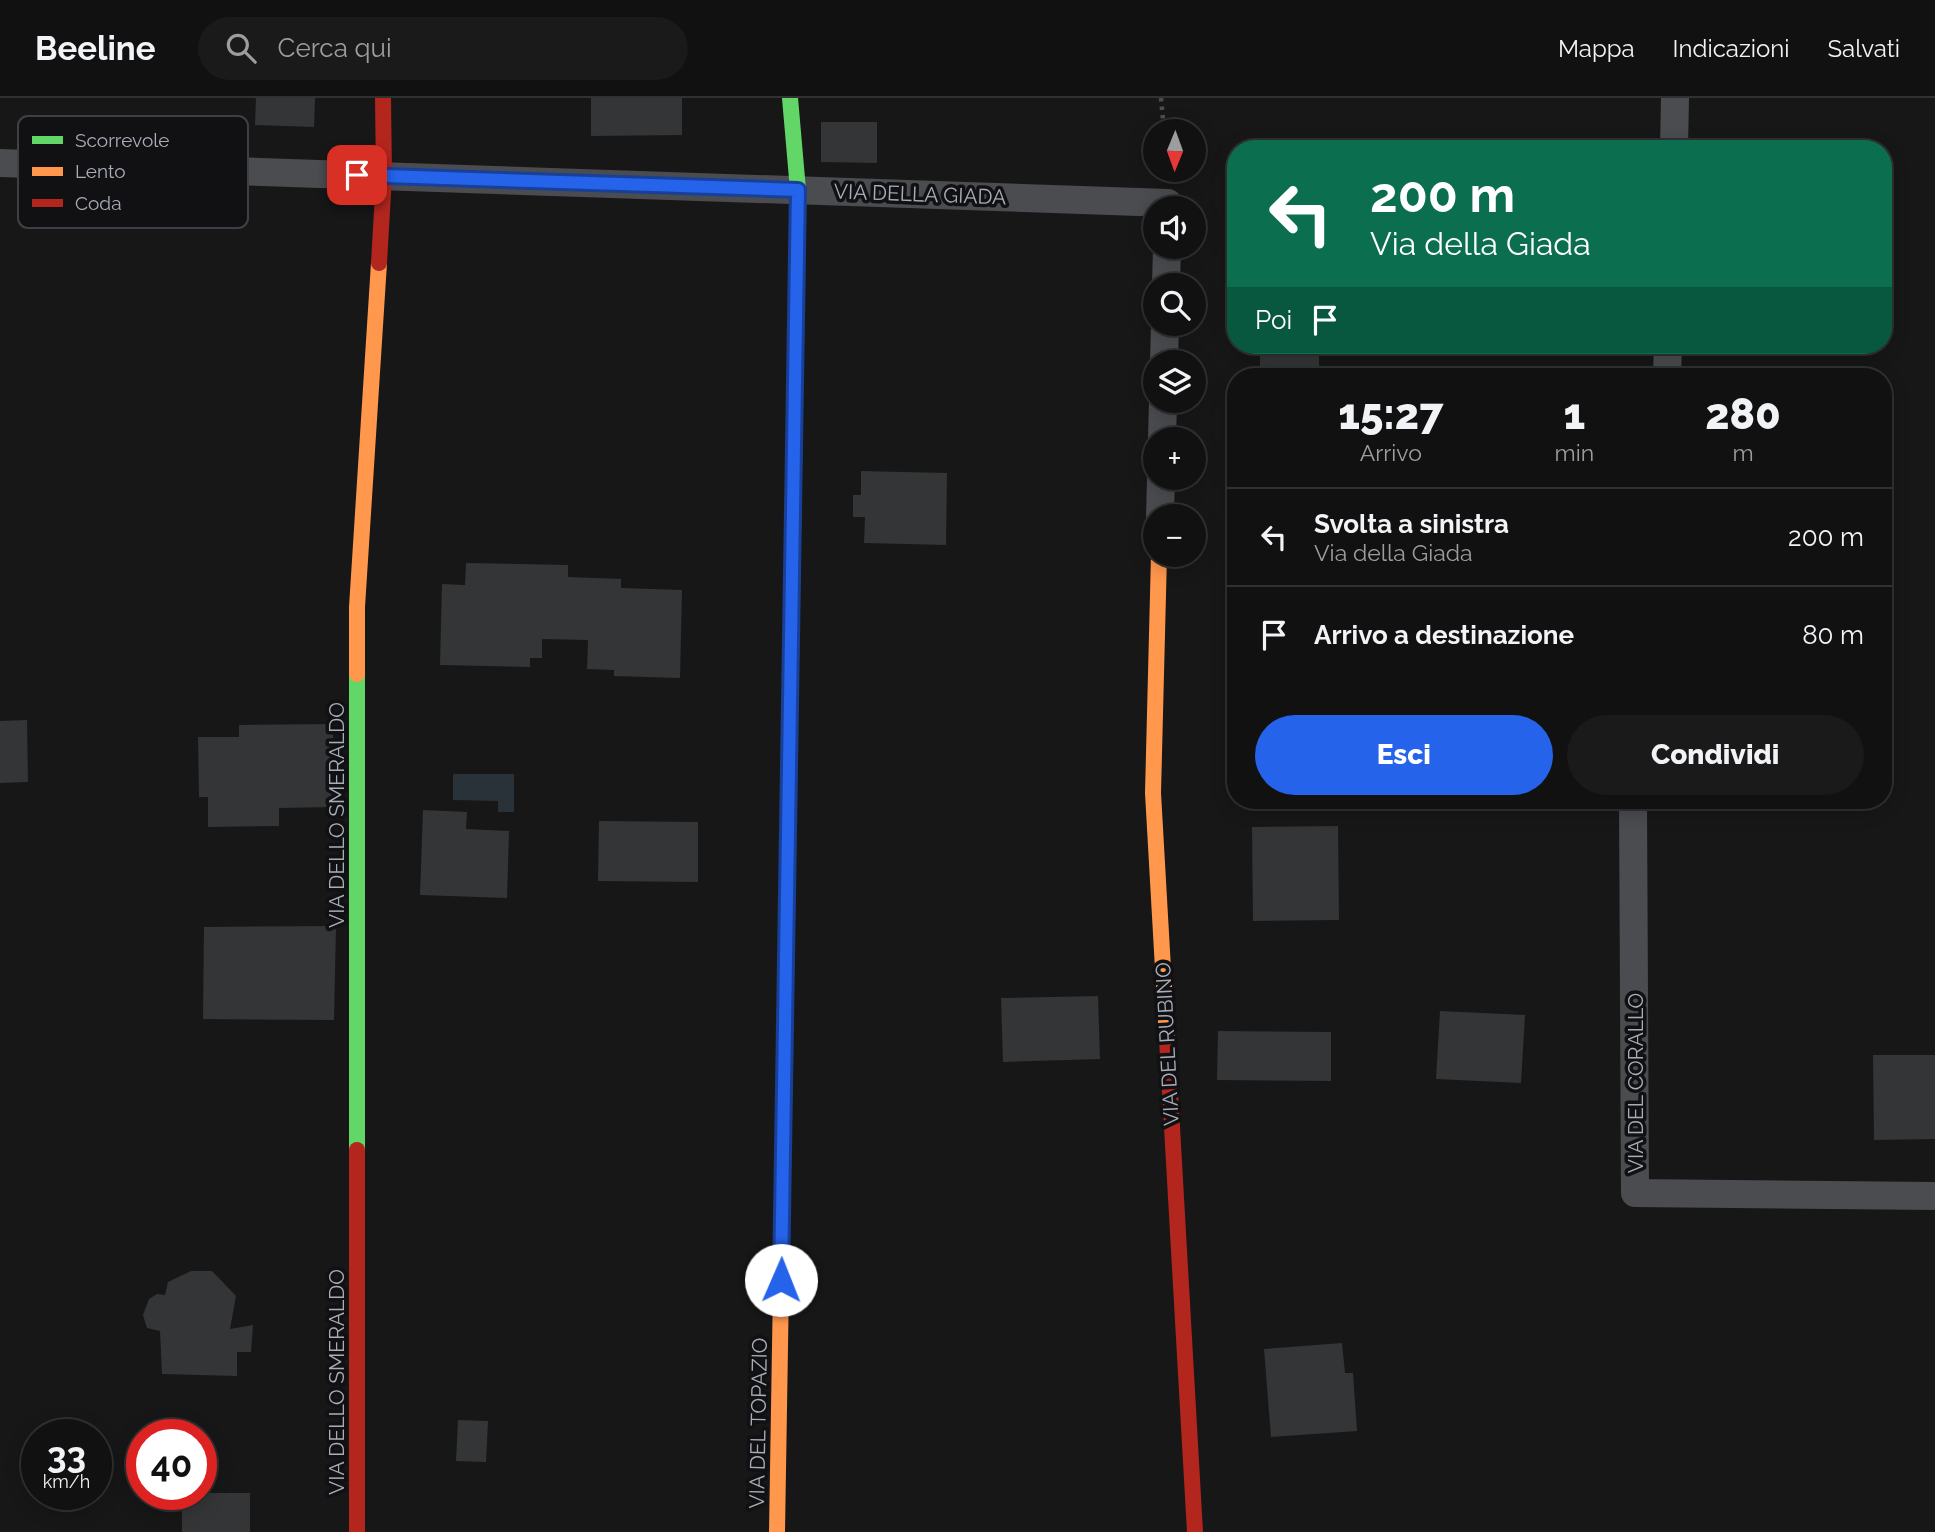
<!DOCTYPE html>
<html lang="it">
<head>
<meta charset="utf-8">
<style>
  :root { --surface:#111; --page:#1a1a1a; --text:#f1f3f6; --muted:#9c9d9f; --line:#303131; --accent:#2563eb }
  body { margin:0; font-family:Raleway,sans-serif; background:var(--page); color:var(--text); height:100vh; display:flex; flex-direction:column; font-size:26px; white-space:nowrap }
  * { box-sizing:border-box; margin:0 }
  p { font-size:23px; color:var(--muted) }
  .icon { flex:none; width:38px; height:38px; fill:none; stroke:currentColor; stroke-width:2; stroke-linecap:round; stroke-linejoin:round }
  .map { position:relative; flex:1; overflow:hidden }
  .side { position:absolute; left:1227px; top:270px; width:665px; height:441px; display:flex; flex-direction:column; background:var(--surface); border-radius:28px; box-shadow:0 4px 18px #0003,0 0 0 2px var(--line) }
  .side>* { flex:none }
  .hud { position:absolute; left:1227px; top:42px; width:665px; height:214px; border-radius:28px; box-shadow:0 4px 18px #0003,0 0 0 2px var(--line); background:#0b6e4f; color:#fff; overflow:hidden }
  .needle { width:46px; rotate:181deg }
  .buttons { position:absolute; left:1143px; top:21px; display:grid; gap:14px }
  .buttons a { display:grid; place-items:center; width:63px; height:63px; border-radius:50%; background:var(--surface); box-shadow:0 4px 18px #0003,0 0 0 2px var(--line); font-size:35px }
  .speed { position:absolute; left:21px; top:1321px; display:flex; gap:14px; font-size:35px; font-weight:700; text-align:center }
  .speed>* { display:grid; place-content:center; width:91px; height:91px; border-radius:50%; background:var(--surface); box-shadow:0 4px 18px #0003,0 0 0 2px var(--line); line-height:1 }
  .speed small { font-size:18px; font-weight:400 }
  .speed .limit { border:10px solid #d22; background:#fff; color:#111 }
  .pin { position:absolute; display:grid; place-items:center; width:60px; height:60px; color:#fff; margin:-30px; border-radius:14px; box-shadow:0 4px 10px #0006 }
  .me { position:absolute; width:77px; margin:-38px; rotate:1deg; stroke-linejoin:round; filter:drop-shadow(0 0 5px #0008) }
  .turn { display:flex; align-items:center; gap:24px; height:147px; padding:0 28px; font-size:32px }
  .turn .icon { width:91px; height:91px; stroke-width:2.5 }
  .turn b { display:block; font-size:49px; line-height:60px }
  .then { display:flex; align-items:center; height:66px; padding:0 28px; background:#0003; gap:14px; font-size:26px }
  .eta { display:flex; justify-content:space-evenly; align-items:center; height:119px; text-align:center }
  .eta b { font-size:42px; font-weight:800; line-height:49px }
  .button { display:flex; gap:14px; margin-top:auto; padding:14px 28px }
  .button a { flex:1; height:80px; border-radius:42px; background:var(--accent); color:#fff; font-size:28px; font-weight:800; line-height:80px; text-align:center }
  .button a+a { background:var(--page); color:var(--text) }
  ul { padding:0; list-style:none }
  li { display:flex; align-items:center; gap:21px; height:98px; padding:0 28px; border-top:2px solid var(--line) }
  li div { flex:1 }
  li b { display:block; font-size:26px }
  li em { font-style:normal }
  header { display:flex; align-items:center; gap:42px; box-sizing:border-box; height:98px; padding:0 35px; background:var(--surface); border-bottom:2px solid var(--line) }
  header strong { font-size:33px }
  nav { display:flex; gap:38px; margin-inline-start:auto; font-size:24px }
  .search { width:490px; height:63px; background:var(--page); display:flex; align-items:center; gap:18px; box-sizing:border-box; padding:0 24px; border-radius:38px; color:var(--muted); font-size:26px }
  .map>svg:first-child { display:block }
</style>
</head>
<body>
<header>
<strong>Beeline</strong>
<div class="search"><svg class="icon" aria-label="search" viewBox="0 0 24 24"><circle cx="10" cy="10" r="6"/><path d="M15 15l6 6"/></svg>Cerca qui</div>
<nav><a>Mappa</a><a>Indicazioni</a><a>Salvati</a></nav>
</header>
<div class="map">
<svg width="1935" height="1434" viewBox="0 0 1935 1434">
  <rect width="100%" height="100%" fill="#171717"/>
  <polygon fill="#2a3239" points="453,676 514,676 514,714 498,714 498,703 453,702"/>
  <g fill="#343537">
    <polygon points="256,0 315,0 314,29 255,27"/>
    <polygon points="591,0 682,0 682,37 591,38"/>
    <polygon points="821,24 877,24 877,65 821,64"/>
    <polygon points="1260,252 1319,253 1319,278 1260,278"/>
    <polygon points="861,373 947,375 946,447 864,445 865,419 853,419 853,397 861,397"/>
    <polygon points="466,465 568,467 568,479 621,481 621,490 682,492 680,580 614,578 614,572 587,571 588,542 542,541 542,560 530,560 530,569 440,567 442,486 465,487"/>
    <polygon points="27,622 28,684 0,685 0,623"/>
    <polygon points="333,626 334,709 279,710 279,728 208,729 208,699 199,699 198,639 239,639 239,627"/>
    <polygon points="423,712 467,714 466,731 509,733 507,800 420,797"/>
    <polygon points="599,723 698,724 698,784 598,783"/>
    <polygon points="1338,728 1339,822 1253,823 1252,729"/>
    <polygon points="336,828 334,922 203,921 204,829"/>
    <polygon points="1098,898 1100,961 1003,964 1001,900"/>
    <polygon points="1440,913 1525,917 1521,985 1436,981"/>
    <polygon points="1218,933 1331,934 1331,983 1217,982"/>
    <polygon points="1873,957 1935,957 1935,1041 1874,1042"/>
    <polygon points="191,1173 212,1173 236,1198 230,1231 253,1227 251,1254 237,1254 237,1278 162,1276 160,1233 147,1230 143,1217 149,1201 157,1196 165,1197 168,1184"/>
    <polygon points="1342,1245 1345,1275 1353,1275 1357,1333 1271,1339 1264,1251"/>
    <polygon points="458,1322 488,1323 486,1364 456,1363"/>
    <polygon points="201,1395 250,1395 250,1434 182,1434 182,1396"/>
  </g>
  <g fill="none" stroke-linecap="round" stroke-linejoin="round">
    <polyline stroke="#4d4e52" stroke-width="4.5" stroke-dasharray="3.5 5" stroke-linecap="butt" points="1161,0 1164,33"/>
    <g stroke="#4b4c50" stroke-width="28">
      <polyline points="1674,51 1675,0"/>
      <polyline points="0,65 1168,105 1168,110"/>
      <polyline points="1166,187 1167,149"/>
      <polyline points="1164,264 1165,226"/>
      <polyline points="1667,278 1668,247"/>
      <polyline points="1162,341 1163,303"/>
      <polyline points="1160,418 1161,380"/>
      <polyline points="1633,702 1635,1095 1935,1098"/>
    </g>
    <g stroke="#63d668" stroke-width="16">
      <polyline points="790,0 798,92 793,439"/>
      <polyline points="357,576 357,1052"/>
    </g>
    <g stroke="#ff974d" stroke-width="16">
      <polyline points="1159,457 1153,695 1167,941"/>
      <polyline points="357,576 357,509 379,165"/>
      <polyline points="777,1434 786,879"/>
    </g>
    <g stroke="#b3261e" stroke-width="16">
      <polyline points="379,165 384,78 383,0"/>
      <polyline points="786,879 793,439"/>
      <polyline points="1167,941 1195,1434"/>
      <polyline points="357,1052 357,1434"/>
    </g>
  </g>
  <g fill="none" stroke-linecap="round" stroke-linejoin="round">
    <g stroke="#184099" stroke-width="18">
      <polyline id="route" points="357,77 798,92 781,1182"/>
    </g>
    <use href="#route" stroke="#2563eb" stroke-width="12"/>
  </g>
  <g text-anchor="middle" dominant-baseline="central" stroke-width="7" stroke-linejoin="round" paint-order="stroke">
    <g font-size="21" fill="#a8adb8" stroke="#111113">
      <text transform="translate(920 96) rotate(2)">VIA DELLA GIADA</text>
      <text transform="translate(336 717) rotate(-90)">VIA DELLO SMERALDO</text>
      <text transform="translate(1167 946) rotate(-93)">VIA DEL RUBINO</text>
      <text transform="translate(1635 985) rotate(-90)">VIA DEL CORALLO</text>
      <text transform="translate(336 1284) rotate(-90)">VIA DELLO SMERALDO</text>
      <text transform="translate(758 1325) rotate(-89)">VIA DEL TOPAZIO</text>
    </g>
  </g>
  <rect x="18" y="18" width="230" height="112" rx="10" fill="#111113" stroke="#3e4045" stroke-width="2"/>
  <rect x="32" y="38" width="31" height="8" fill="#63d668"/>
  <rect x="32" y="69" width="31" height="9" fill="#ff974d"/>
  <rect x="32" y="101" width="31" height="8" fill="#b3261e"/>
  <g font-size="19" fill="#a8adb8">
    <text x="75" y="49">Scorrevole</text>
    <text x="75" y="80">Lento</text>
    <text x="75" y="112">Coda</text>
  </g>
</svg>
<div class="buttons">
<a><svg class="needle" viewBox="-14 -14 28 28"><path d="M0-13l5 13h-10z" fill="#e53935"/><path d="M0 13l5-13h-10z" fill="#9c9d9f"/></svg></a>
<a><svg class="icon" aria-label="sound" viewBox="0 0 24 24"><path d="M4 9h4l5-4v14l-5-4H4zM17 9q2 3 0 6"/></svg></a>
<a><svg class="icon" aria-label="search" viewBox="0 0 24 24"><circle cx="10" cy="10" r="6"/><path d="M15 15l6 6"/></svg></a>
<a><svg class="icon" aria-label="layers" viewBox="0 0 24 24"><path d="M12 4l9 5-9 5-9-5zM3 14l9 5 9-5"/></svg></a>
<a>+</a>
<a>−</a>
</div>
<div class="speed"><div>33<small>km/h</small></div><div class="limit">40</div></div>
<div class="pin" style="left:357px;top:77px;background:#d93025"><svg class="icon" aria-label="arrive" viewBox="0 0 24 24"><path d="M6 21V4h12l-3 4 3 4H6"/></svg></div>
<svg class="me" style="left:781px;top:1182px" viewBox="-20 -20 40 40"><circle r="19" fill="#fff"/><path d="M0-13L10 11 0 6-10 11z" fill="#2563eb"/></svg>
<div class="hud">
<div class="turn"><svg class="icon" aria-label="left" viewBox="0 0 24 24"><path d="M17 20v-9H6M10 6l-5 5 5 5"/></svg><div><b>200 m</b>Via della Giada</div></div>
<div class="then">Poi<svg class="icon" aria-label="arrive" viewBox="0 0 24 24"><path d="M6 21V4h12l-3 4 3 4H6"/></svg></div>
</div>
<section class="side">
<div class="eta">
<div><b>15:27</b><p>Arrivo</p></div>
<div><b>1</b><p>min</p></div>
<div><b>280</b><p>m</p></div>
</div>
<ul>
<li><svg class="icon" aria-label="left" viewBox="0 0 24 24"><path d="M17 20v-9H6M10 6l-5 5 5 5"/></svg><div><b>Svolta a sinistra</b><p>Via della Giada</p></div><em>200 m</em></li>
<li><svg class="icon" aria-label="arrive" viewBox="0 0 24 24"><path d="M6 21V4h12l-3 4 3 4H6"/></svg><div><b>Arrivo a destinazione</b></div><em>80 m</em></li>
</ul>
<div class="button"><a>Esci</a><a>Condividi</a></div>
</section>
</div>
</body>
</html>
